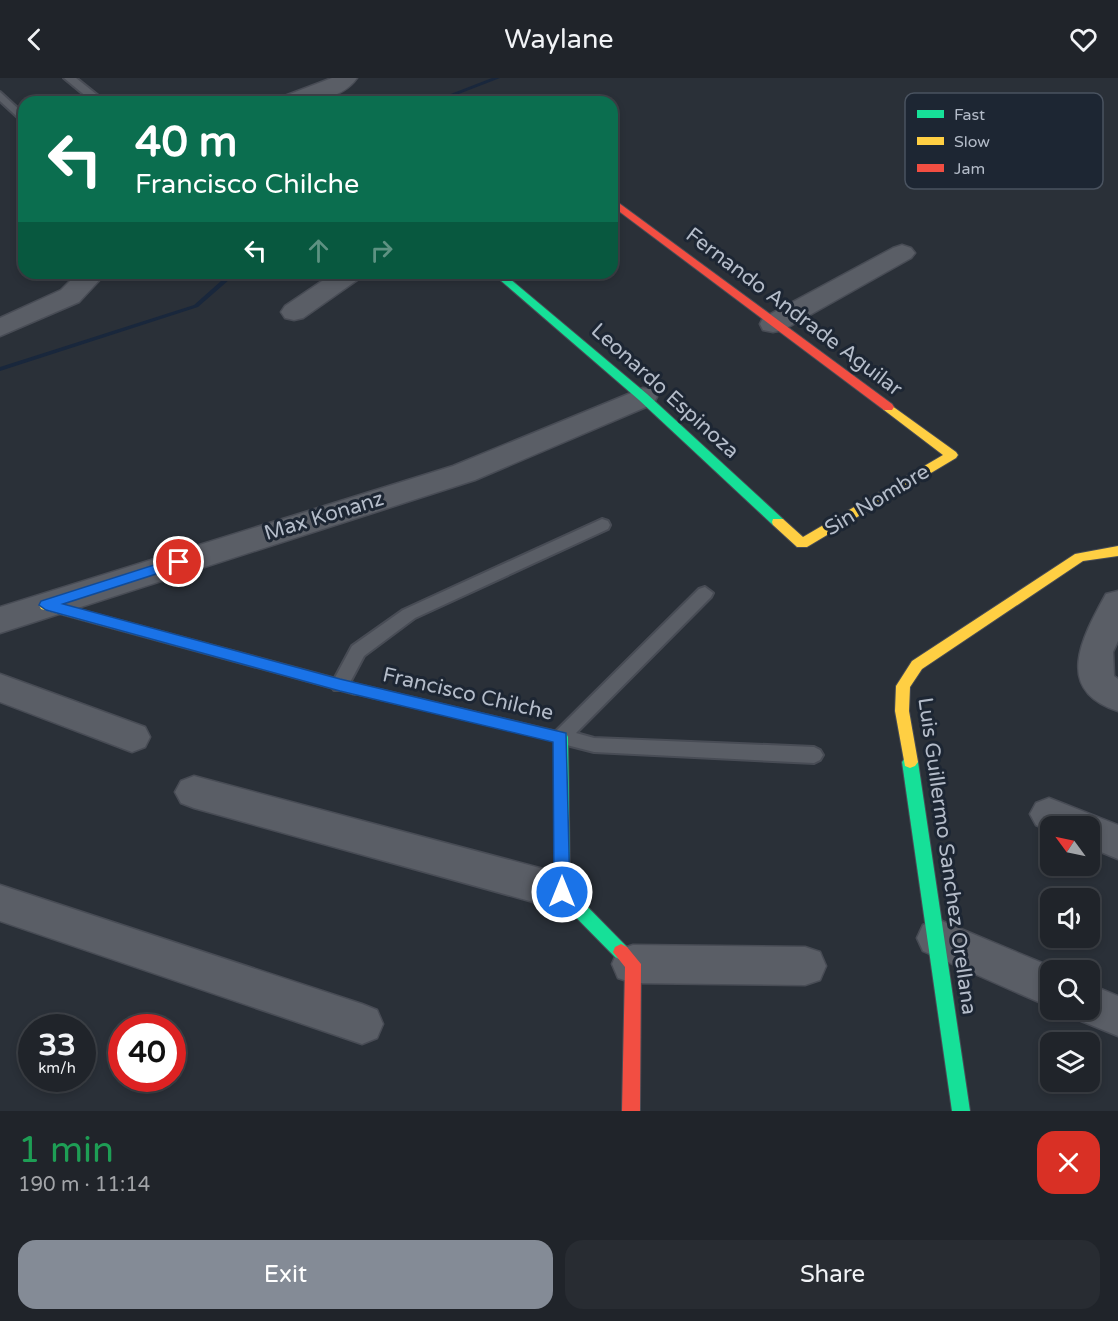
<!DOCTYPE html>
<html lang="en">
<head>
<meta charset="utf-8">
<style>
  :root { --surface:#20242a; --page:#282c32; --text:#f1f3f6; --muted:#a2a4a8; --line:#3d4147; --accent:#848b96 }
  body { margin:0; font-family:"Varela Round",sans-serif; background:var(--page); color:var(--text); height:100vh; display:flex; flex-direction:column; font-size:22px; white-space:nowrap }
  * { box-sizing:border-box; margin:0 }
  p { font-size:20px; color:var(--muted) }
  .icon { flex:none; width:33px; height:33px; fill:none; stroke:currentColor; stroke-width:2; stroke-linecap:round; stroke-linejoin:round }
  .map { position:relative; height:1033px; overflow:hidden }
  .panel { display:flex; flex-direction:column; background:var(--surface); flex:1 }
  .panel>* { flex:none }
  .guide { position:absolute; left:18px; top:18px; width:600px; height:183px; border-radius:18px; box-shadow:0 3px 9px #0003,0 0 0 2px var(--line); background:#0b6e4f; color:#fff; overflow:hidden }
  .needle { width:39px; rotate:303deg }
  .buttons { position:absolute; left:1040px; top:738px; display:grid; gap:12px }
  .buttons a { display:grid; place-items:center; width:60px; height:60px; border-radius:12px; background:var(--surface); box-shadow:0 3px 9px #0003,0 0 0 2px var(--line); font-size:30px }
  .speed { position:absolute; left:18px; top:936px; display:flex; gap:12px; font-size:30px; font-weight:700; text-align:center }
  .speed>* { display:grid; place-content:center; width:78px; height:78px; border-radius:50%; background:var(--surface); box-shadow:0 3px 9px #0003,0 0 0 2px var(--line); line-height:1 }
  .speed small { font-size:15px; font-weight:400 }
  .speed .limit { border:9px solid #d22; background:#fff; color:#111 }
  .pin { position:absolute; display:grid; place-items:center; width:51px; height:51px; color:#fff; margin:-26px; border:3px solid #fff; border-radius:50%; box-shadow:0 2px 6px #0007 }
  .me { position:absolute; width:66px; margin:-33px; rotate:0deg; stroke-linejoin:round; filter:drop-shadow(0 0 4px #0008) }
  .turn { display:flex; align-items:center; gap:21px; height:126px; padding:0 18px; font-size:27px }
  .turn .icon { width:78px; height:78px; stroke-width:2.5 }
  .turn b { display:block; font-size:42px; line-height:51px }
  .lanes { display:flex; align-items:center; height:57px; padding:0 18px; background:#0003; justify-content:center; gap:30px; direction:ltr }
  .lanes .off { opacity:.35 }
  .round { display:grid; place-items:center; flex:none; width:63px; height:63px; border-radius:18px; background:var(--page) }
  .summary { display:flex; align-items:center; justify-content:space-between; height:102px; padding:0 18px }
  h1 { font-size:36px; font-weight:600; line-height:45px; color:#1e9e55 }
  .action { display:flex; gap:12px; margin-top:auto; padding:12px 18px }
  .action a { flex:1; height:69px; border-radius:18px; background:var(--accent); color:#fff; font-size:24px; font-weight:600; line-height:69px; text-align:center }
  .action a+a { background:var(--page); color:var(--text) }
  header { display:flex; justify-content:space-between; align-items:center; height:78px; padding:0 18px; background:var(--surface); font-size:27px; font-weight:600 }
  .map>svg:first-child { display:block }
</style>
</head>
<body>
<header><svg class="icon" aria-label="back" viewBox="0 0 24 24"><path d="M15 5l-7 7 7 7"/></svg>Waylane<svg class="icon" aria-label="heart" viewBox="0 0 24 24"><path d="M12 20l-8-8c-3-5 5-10 8-4 3-6 11-1 8 4z"/></svg></header>
<div class="map">
<svg width="1118" height="1033" viewBox="0 0 1118 1033">
  <rect width="100%" height="100%" fill="#2a3038"/>
  <g fill="none" stroke-linecap="round" stroke-linejoin="round">
    <g fill="#19273c" fill-rule="evenodd">
      <polygon points="492,0 500,0 438,24 430,24"/>
      <polygon points="230,195 237,195 198,229 0,293 0,289 194,227"/>
    </g>
    <g stroke="#484c55" stroke-width="4">
      <g id="lane">
        <polygon points="64,0 76,0 106,24 93,24"/>
        <polygon points="0,14 24,36 24,45 0,23"/>
        <polygon points="602,441 608,443 610,447 608,451 415,540 364,578 346,612 334,612 331,607 352,568 403,532"/>
        <polygon points="705,509 713,515 711,519 576,655 594,660 814,669 820,672 823,677 820,682 814,685 594,674 555,664 552,659 555,654 699,511"/>
      </g>
    </g>
    <g stroke="#484c55" stroke-width="3">
      <g id="street">
        <path d="M332,0h25c-17,24 -52,24 -78,24l3,-5z"/>
        <polygon points="902,167 911,170 915,175 911,180 783,252 773,254 763,252 760,246 763,240 893,170"/>
        <polygon points="78,195 106,195 79,224 0,258 0,240 61,212"/>
        <polygon points="334,195 364,195 360,200 303,240 294,242 285,240 281,234 285,228"/>
        <polygon points="643,310 653,312 657,319 653,326 475,402 0,555 0,529 453,388"/>
        <path d="M1118,513v50l-5,11 1,24 4,3v32c-65,-21 -36,-73 -12,-117z"/>
        <polygon points="0,596 145,649 150,659 145,669 132,674 0,624"/>
        <polygon points="194,698 562,796 576,801 582,814 576,827 562,832 194,730 181,725 175,714 181,703"/>
        <polygon points="1049,720 1118,747 1118,781 1089,769 1089,748 1050,748 1050,753 1036,747 1030,736 1036,725"/>
        <polygon points="0,807 362,926 377,932 383,946 377,960 362,966 0,843"/>
        <polygon points="937,841 1059,892 1050,892 1050,929 923,873 917,860 923,847"/>
        <polygon points="633,867 805,869 820,874 826,888 820,902 805,907 633,905 618,900 612,886 618,872"/>
        <polygon points="1089,906 1118,918 1118,958 1074,940 1070,932 1089,932"/>
      </g>
    </g>
    <g stroke="#484c55" stroke-width="2">
      <g id="fast">
        <polygon points="492,195 503,195 647,316 783,441 784,444 783,447 773,447 639,322"/>
        <polygon points="355,605 566,655 568,659 570,811 627,869 629,874 627,879 621,882 615,879 556,819 554,814 554,663 350,615 348,611 350,607"/>
        <polygon points="910,678 915,680 918,684 970,1033 952,1033 902,684 905,680"/>
      </g>
    </g>
    <g stroke="#484c55" stroke-width="2">
      <g id="slow">
        <polygon points="888,325 956,374 958,377 956,380 807,469 797,469 773,447 772,444 773,441 783,441 803,459 943,377 884,332 882,329 884,326"/>
        <polygon points="1118,468 1118,478 1083,483 922,591 910,609 909,633 918,684 915,688 910,690 905,688 895,633 896,608 912,583 1075,476"/>
        <polygon points="46,522 355,605 360,607 362,611 360,615 355,617 41,531 39,527 41,523"/>
      </g>
    </g>
    <g stroke="#484c55" stroke-width="2">
      <g id="jam">
        <polygon points="612,120 892,326 894,329 892,332 884,332 612,128"/>
        <polygon points="621,866 627,869 641,886 640,1033 622,1033 625,889 613,874 615,869"/>
      </g>
    </g>
    <use href="#lane" fill="#5a5e66" fill-rule="evenodd"/>
    <use href="#street" fill="#5a5e66" fill-rule="evenodd"/>
    <use href="#fast" fill="#16e098" fill-rule="evenodd"/>
    <use href="#slow" fill="#ffcf43" fill-rule="evenodd"/>
    <use href="#jam" fill="#f24e42" fill-rule="evenodd"/>
  </g>
  <polygon fill="#1a73e8" stroke="#114b97" stroke-width="1.5" points="179,479 186,484 184,487 63,526 340,601 566,655 570,814 568,819 562,821 556,819 554,814 553,664 340,613 46,532 39,527 41,523"/>
  <g text-anchor="middle" dominant-baseline="central" stroke-width="6" stroke-linejoin="round" paint-order="stroke">
    <g font-size="21" fill="#b4bcc9" stroke="#1d2633">
      <text transform="translate(794 234) rotate(37)">Fernando Andrade Aguilar</text>
      <text transform="translate(665 313) rotate(42)">Leonardo Espinoza</text>
      <text transform="translate(877 422) rotate(-31)">Sin Nombre</text>
      <text transform="translate(324 438) rotate(-17)">Max Konanz</text>
      <text transform="translate(468 616) rotate(13)">Francisco Chilche</text>
      <text transform="translate(947 778) rotate(82)">Luis Guillermo Sanchez Orellana</text>
    </g>
  </g>
  <rect x="905" y="15" width="198" height="96" rx="9" fill="#1d2633" stroke="#4a5360" stroke-width="1.5"/>
  <rect x="917" y="32" width="27" height="8" fill="#16e098"/>
  <rect x="917" y="59" width="27" height="8" fill="#ffcf43"/>
  <rect x="917" y="86" width="27" height="8" fill="#f24e42"/>
  <g font-size="16" fill="#b4bcc9">
    <text x="954" y="42">Fast</text>
    <text x="954" y="69">Slow</text>
    <text x="954" y="96">Jam</text>
  </g>
</svg>
<div class="buttons">
<a><svg class="needle" viewBox="-14 -14 28 28"><path d="M0-13l5 13h-10z" fill="#e53935"/><path d="M0 13l5-13h-10z" fill="#a2a4a8"/></svg></a>
<a><svg class="icon" aria-label="sound" viewBox="0 0 24 24"><path d="M4 9h4l5-4v14l-5-4H4zM17 9q2 3 0 6"/></svg></a>
<a><svg class="icon" aria-label="search" viewBox="0 0 24 24"><circle cx="10" cy="10" r="6"/><path d="M15 15l6 6"/></svg></a>
<a><svg class="icon" aria-label="layers" viewBox="0 0 24 24"><path d="M12 4l9 5-9 5-9-5zM3 14l9 5 9-5"/></svg></a>
</div>
<div class="speed"><div>33<small>km/h</small></div><div class="limit">40</div></div>
<div class="pin" style="left:179px;top:484px;background:#d93025"><svg class="icon" aria-label="arrive" viewBox="0 0 24 24"><path d="M6 21V4h12l-3 4 3 4H6"/></svg></div>
<svg class="me" style="left:562px;top:814px" viewBox="-20 -20 40 40"><circle r="17" fill="#1a73e8" stroke="#fff" stroke-width="3"/><path d="M0-11L8 9 0 5-8 9z" fill="#fff"/></svg>
<div class="guide">
<div class="turn"><svg class="icon" aria-label="left" viewBox="0 0 24 24"><path d="M17 20v-9H6M10 6l-5 5 5 5"/></svg><div><b>40 m</b>Francisco Chilche</div></div>
<div class="lanes"><svg class="icon" aria-label="left" viewBox="0 0 24 24"><path d="M17 20v-9H6M10 6l-5 5 5 5"/></svg><svg class="icon off" aria-label="ahead" viewBox="0 0 24 24"><path d="M12 20V5M6 11l6-6 6 6"/></svg><svg class="icon off" aria-label="right" viewBox="0 0 24 24"><path d="M7 20v-9h11M14 6l5 5-5 5"/></svg></div>
</div>
</div>
<section class="panel">
<div class="summary"><div><h1>1 min</h1><p>190 m · 11:14</p></div><a class="round" style="background:#d93025;color:#fff"><svg class="icon" aria-label="close" viewBox="0 0 24 24"><path d="M6 6l12 12M18 6L6 18"/></svg></a></div>
<div class="action"><a>Exit</a><a>Share</a></div>
</section>
</body>
</html>
